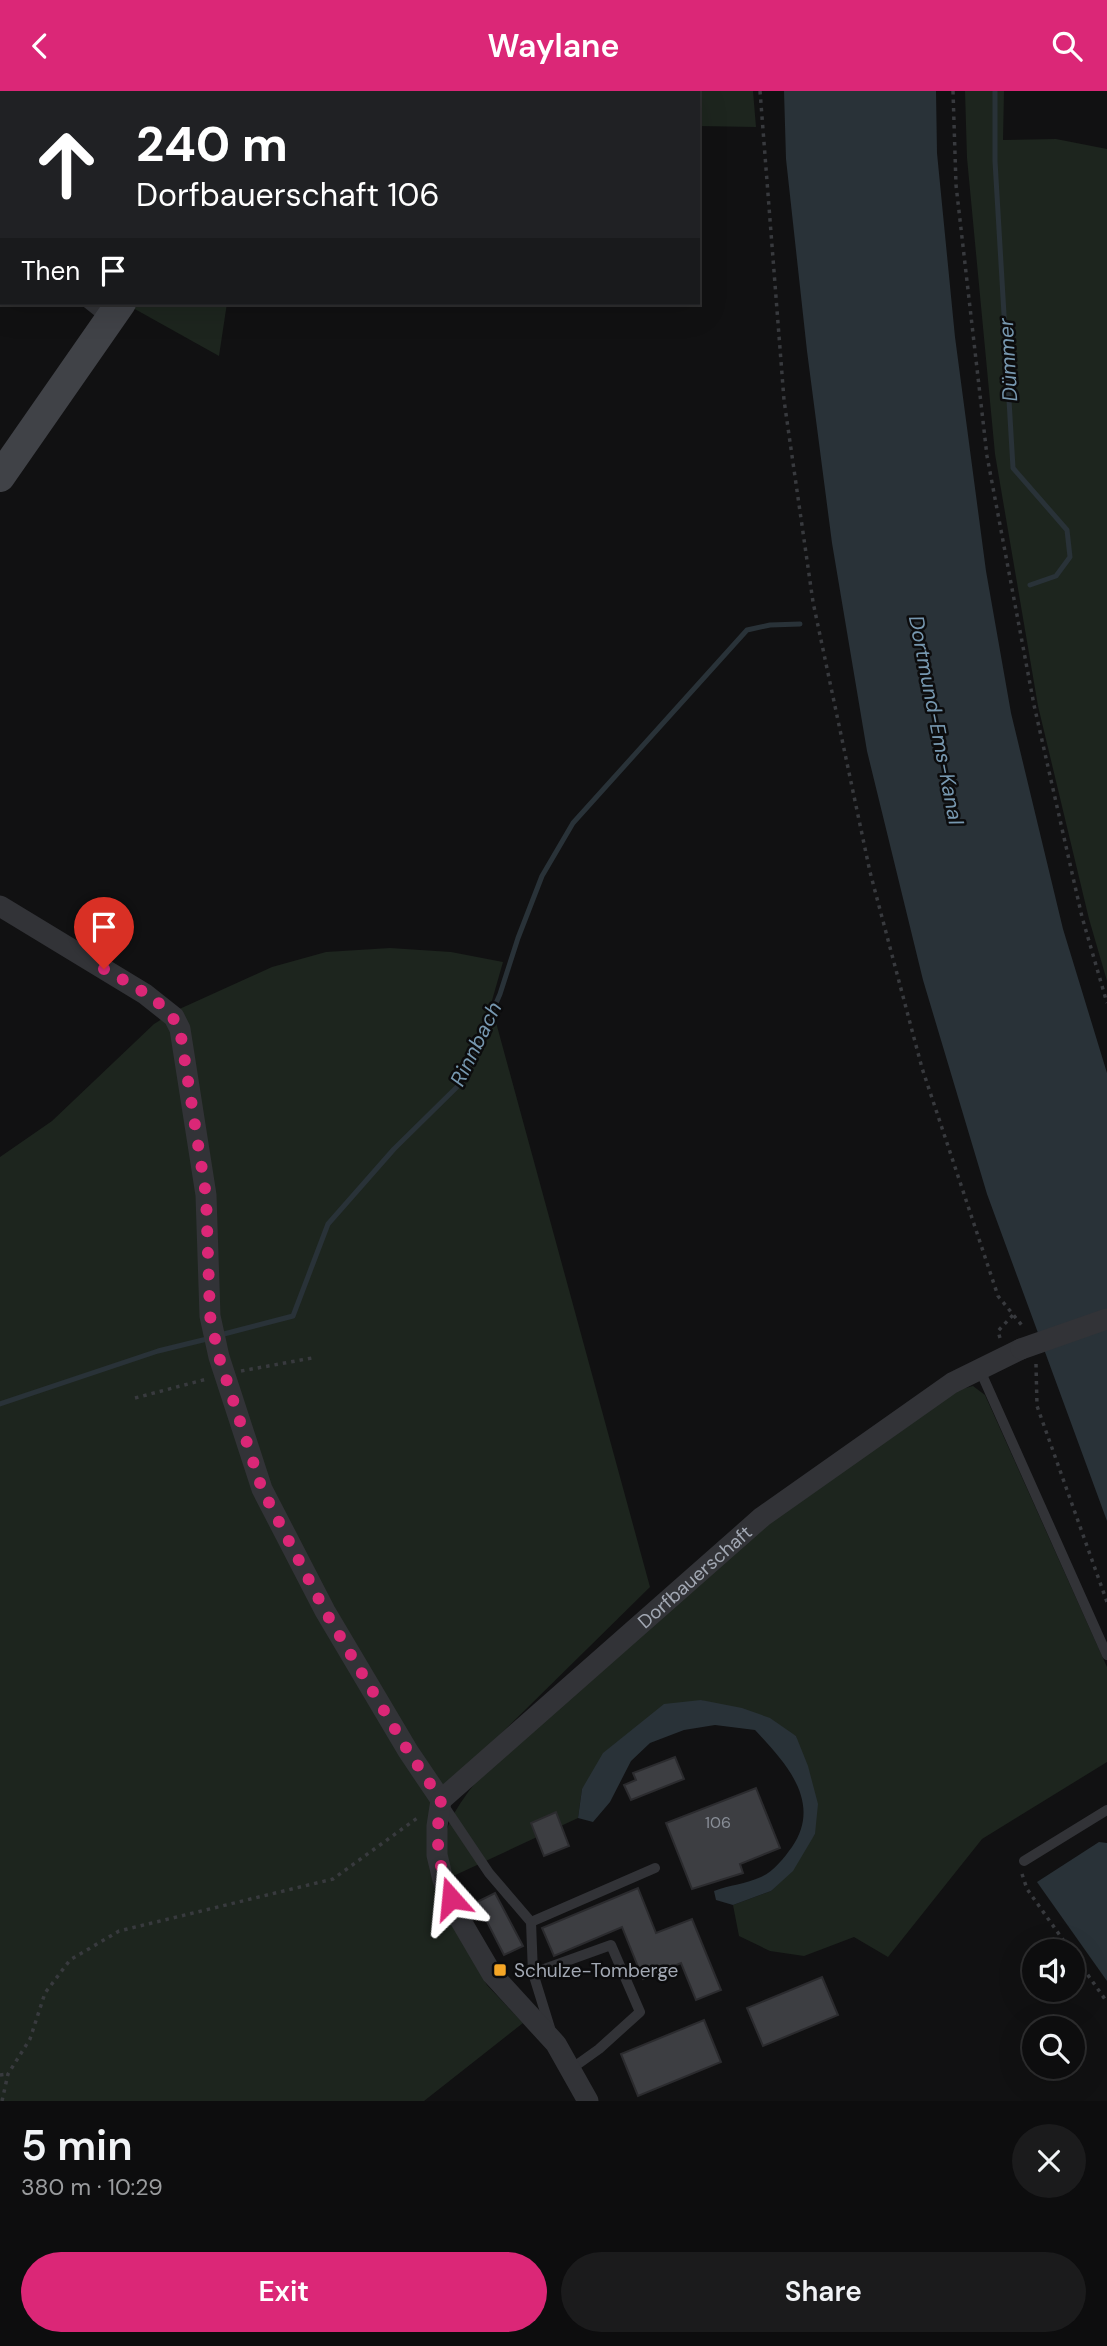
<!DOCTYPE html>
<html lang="en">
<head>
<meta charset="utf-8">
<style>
  :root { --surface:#0d0d0e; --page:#1b1b1c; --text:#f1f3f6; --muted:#9a9c9e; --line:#2d2d2e; --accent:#db2777 }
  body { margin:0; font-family:"DM Sans",sans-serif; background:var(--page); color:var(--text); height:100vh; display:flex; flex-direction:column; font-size:26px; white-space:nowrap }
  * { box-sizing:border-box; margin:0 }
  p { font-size:23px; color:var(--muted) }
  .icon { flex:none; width:38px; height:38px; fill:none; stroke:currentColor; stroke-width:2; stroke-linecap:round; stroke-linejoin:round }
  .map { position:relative; height:2010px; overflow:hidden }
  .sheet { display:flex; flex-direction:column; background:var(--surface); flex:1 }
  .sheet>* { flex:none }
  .banner { position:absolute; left:0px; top:0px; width:700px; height:214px; box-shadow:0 7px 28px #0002,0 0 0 2px var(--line); background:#202124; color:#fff; overflow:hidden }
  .buttons { position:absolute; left:1022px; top:1848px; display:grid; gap:14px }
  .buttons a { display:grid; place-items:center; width:63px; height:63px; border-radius:50%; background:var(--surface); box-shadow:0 7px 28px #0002,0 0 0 2px var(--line); font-size:35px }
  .pin { position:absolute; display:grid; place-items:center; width:60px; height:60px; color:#fff; margin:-72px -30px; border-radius:50% 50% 50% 0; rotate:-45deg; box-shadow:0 0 7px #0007 }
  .pin .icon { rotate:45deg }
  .me { position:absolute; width:77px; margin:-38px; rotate:342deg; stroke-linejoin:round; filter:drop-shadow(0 0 5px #0008) }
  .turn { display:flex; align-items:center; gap:24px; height:147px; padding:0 21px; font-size:32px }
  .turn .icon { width:91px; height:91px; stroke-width:2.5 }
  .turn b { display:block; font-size:49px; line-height:60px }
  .then { display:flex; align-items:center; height:66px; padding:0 21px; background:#0003; gap:14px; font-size:26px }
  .round { display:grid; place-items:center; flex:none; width:74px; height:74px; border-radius:37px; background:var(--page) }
  .summary { display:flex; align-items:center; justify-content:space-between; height:119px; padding:0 21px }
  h1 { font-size:42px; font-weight:600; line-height:52px }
  .button { display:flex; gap:14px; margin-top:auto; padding:14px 21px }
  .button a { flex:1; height:80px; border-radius:42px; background:var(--accent); color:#fff; font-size:28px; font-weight:600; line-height:80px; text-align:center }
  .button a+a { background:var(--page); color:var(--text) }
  header { display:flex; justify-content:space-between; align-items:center; height:91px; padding:0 21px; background:var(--accent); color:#fff; font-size:32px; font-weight:600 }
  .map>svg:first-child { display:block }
</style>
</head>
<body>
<header><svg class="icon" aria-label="back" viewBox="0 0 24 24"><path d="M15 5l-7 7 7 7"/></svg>Waylane<svg class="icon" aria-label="search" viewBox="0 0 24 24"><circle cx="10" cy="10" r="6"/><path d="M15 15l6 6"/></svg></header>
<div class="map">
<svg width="1107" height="2010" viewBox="0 0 1107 2010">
  <rect width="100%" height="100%" fill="#111112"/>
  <g fill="#1d251e">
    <polygon points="277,0 753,0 756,36 698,35 698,2 276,2"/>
    <polygon points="965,0 1004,0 1003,49 1056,48 1107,58 1107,890 1089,828 1038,615 995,363 967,67"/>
    <polygon points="136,212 227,212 219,265 133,217"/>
    <polygon points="390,857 451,861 503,871 491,913 650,1496 469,1674 436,1734 451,1828 487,1894 523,1932 424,2010 0,2010 0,1066 52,1030 154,933 175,920 272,876 326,861"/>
    <path d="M973,1295l12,9 122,272v95l-125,77 -94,118 -34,-20 -50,19 -34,-5 -31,-15 -6,-31 38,-14 44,-57 -19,-98 -95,-36 -119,89 -4,29 -129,60c-2,-7 -5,-15 -6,-22 -3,-28 20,-58 37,-79l288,-254 190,-133z"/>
  </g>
  <g fill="#293238">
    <polygon points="784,0 936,0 937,62 955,246 986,480 1011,622 1063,838 1107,982 1107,1430 987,1103 923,889 867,660 832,452 807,260 786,68"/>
    <path d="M701,1609l41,8 28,10 26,18 12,30 10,38 -3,30 -22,37 -22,20 -38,14 -17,-5 -2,-9c15,-6 32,-7 47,-14 12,-5 23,-19 31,-30 31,-45 -7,-85 -37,-117l-40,-5 -31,5 -34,13 -19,18 -21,41 -17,20 -15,-4 4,-29 21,-36 61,-49z"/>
    <polygon points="1099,1751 1107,1752 1107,1890 1037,1791"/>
  </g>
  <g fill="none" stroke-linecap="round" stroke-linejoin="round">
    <g stroke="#293238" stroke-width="5">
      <polyline points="995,0 995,70 1013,377 1067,439 1070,466 1056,485 1030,494"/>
      <polyline points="220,1244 293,1225 328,1133 394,1058 462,991 500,903 518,847 542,785 573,732 747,539 770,534 800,533"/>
      <polyline points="0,1313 158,1260 211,1247"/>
    </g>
  </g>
  <g fill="#3d3e42" stroke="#2b2b2e" stroke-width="2">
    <polygon points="675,1666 684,1688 631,1709 624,1694 636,1689 633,1682"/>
    <polygon points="756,1697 780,1757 740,1773 743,1782 692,1798 666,1732"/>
    <polygon points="556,1721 569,1755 544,1765 531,1732"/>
    <polygon points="638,1797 656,1842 692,1828 721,1899 696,1909 681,1872 643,1888 622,1836 554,1865 542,1837"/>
    <polygon points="495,1802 523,1855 504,1864 477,1811"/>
    <polygon points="822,1886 838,1924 763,1955 747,1917"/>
    <polygon points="704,1929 721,1971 638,2005 621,1963"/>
  </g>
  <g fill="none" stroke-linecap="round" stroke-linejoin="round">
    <g stroke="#383a3e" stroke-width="3.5" stroke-dasharray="3.5 5" stroke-linecap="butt">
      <polyline points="760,0 784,309 813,511 870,781 922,977 998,1205 1024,1237"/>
      <polyline points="953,0 956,94 987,365 1034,614 1082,826 1107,912"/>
      <polyline points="1000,1247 998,1240 1013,1224"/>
      <polyline points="1036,1273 1037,1315 1107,1511"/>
      <polyline points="241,1280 312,1267"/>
      <polyline points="135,1307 207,1288"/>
      <polyline points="1022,1783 1027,1798 1071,1860"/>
      <polyline points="1073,1863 1107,1911"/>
      <polyline points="0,1984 8,1983"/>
      <polyline points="2,2010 8,1983 30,1948 45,1902 70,1869 119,1840 333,1788 420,1725"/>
    </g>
    <g stroke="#323337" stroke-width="10">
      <polyline points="0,68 2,71"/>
      <polyline points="87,212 107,228"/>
      <polyline points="979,1277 1107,1564"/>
      <polyline points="442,1712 489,1782 531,1831"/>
      <polyline points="1024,1770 1107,1719"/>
      <polyline points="533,1882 611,1854 640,1921 599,1958 571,1978"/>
      <polyline points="550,1937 533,1882 531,1831 655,1777"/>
    </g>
    <g stroke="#323337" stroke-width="21">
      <polyline points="0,815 145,903 174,926 180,938 206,1104 210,1225 219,1266 262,1398 325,1520 408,1660 441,1709 437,1735 437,1764 443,1789 458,1825 492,1883 556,1953 588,2010"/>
      <path id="s1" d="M441,1709l321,-283 190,-134 69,-34"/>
    </g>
    <g stroke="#404247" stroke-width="30">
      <polyline points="263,2 265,0"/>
      <polyline points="0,386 121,212"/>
    </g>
    <polyline stroke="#323337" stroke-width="21" points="1021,1258 1107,1228"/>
  </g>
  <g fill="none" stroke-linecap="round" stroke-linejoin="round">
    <path stroke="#db2777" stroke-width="12" stroke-dasharray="0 21.6" d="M104,878c27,16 62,31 76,61l26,165 4,121 9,41 43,132 63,122 83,140 33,49c-6,36 -4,64 10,98"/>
  </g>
  <rect fill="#f5a626" stroke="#0c0c0d" stroke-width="2.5" x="493" y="1872" width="14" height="14" rx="3.5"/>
  <g text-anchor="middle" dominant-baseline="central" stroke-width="5" stroke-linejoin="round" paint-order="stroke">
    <g font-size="16" fill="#898e97">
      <text x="718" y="1731">106</text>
    </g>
    <g font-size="19" fill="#a2a8b3" stroke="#0c0c0d">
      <text stroke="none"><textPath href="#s1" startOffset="338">Dorfbauerschaft</textPath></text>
    </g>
    <g font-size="19" fill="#a2a8b3" stroke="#0c0c0d" text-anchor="start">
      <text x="514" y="1879">Schulze-Tomberge</text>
    </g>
    <g font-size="21" font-style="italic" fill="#7798b0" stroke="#0c0c0d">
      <text transform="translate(1008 269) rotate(-93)">Dümmer</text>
      <text transform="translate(936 629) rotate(79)">Dortmund-Ems-Kanal</text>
      <text transform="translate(476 953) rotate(-64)">Rinnbach</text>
    </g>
  </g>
</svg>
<div class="buttons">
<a><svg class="icon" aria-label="sound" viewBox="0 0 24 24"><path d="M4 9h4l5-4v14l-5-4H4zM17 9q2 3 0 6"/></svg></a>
<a><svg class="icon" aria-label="search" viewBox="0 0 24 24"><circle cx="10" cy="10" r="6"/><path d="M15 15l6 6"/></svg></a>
</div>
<div class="pin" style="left:104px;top:878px;background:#d93025"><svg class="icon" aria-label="arrive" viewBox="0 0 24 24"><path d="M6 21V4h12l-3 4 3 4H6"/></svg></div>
<svg class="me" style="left:451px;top:1807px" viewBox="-20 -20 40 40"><path d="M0-17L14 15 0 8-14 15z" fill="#db2777" stroke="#fff" stroke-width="4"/></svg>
<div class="banner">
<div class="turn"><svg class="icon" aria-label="ahead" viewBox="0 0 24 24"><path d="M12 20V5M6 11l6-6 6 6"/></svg><div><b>240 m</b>Dorfbauerschaft 106</div></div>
<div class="then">Then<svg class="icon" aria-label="arrive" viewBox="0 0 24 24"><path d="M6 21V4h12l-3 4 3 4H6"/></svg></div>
</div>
</div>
<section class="sheet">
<div class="summary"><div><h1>5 min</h1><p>380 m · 10:29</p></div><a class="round"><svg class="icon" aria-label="close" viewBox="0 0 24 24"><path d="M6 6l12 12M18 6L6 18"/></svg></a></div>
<div class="button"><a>Exit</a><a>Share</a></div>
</section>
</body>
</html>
